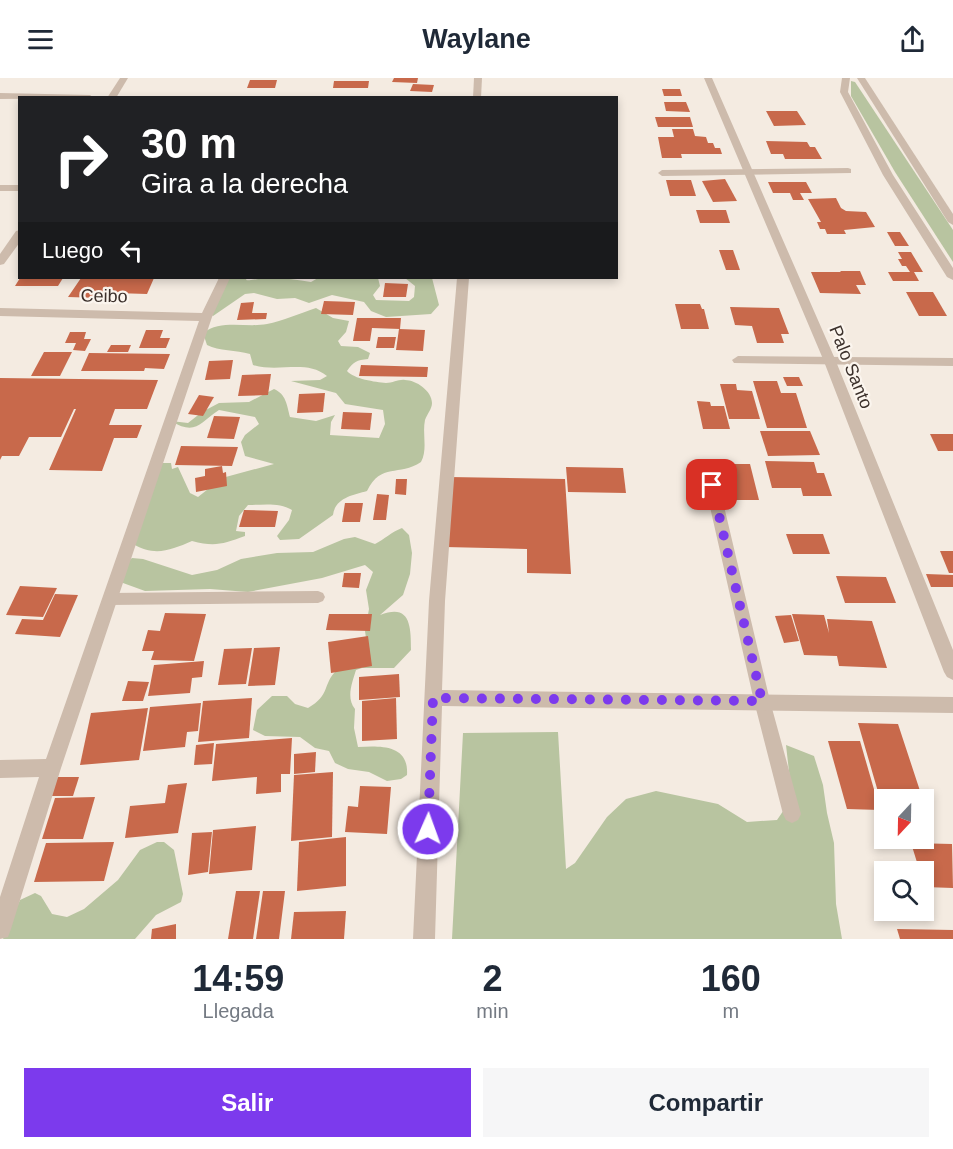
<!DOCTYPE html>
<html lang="es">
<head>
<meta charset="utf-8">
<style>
  :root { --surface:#fff; --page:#f6f6f7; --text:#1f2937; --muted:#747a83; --accent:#7c3aed }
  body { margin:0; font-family:Helvetica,sans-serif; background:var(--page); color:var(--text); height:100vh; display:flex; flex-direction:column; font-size:22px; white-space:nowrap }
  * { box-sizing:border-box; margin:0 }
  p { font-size:20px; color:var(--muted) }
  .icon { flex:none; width:33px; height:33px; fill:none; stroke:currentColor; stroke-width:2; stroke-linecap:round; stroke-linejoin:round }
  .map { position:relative; height:861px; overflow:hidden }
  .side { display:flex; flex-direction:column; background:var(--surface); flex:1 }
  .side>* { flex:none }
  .top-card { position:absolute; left:18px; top:18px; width:600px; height:183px; border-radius:0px; box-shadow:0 3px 9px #0003; background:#202124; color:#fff; overflow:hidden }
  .needle { width:39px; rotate:202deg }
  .controls { position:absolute; left:874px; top:711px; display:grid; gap:12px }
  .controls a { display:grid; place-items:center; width:60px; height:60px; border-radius:0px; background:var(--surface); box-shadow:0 3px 9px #0003; font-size:30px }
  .pin { position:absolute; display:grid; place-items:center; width:51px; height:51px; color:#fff; margin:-26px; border-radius:12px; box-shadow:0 3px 9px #0006 }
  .me { position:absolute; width:66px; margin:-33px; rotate:2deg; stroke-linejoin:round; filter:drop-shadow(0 0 4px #0008) }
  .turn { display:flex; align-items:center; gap:21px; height:126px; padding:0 24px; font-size:27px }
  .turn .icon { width:78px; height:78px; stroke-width:2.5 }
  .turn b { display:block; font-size:42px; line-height:51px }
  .then { display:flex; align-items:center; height:57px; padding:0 24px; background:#0003; gap:12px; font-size:22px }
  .eta { display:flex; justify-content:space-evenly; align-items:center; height:102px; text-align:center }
  .eta b { font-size:36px; font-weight:600; line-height:42px }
  .primary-button { display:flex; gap:12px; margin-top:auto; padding:12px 24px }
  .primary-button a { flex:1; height:69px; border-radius:0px; background:var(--accent); color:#fff; font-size:24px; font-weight:600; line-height:69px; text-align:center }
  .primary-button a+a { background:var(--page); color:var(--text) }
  header { display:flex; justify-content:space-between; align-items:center; height:78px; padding:0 24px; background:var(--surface); font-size:27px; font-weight:600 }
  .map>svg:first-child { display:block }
</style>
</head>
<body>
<header><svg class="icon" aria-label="menu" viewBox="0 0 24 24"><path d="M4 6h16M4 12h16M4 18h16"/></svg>Waylane<svg class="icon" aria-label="share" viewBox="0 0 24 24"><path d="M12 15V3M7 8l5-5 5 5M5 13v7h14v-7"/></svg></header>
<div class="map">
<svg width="953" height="861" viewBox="0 0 953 861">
  <rect width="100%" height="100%" fill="#f4ebe1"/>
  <g fill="#b8c4a0">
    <polygon points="851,3 855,4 953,152 953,184 895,94 851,18"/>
    <path d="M219,200h28l-1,2c8,1 12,-2 20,-2 15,-1 30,2 45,4l7,-4h60l2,8 -7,9 3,5 33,1 5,-4 1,-11 -10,-8h-8h35l7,27 -8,9 -45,3 -15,-6 -7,-9 -32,-7 -23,8 -14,-5 -18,1 -23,-6 -9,1 -32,22 -5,-4 6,-11z"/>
    <path d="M316,230l17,10 16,3 -3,11 -8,9 3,5 17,1 12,6 -2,6c-11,1 -15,3 -21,12 7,8 28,11 39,12 7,0 13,-4 19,-3 11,0 27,11 27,23 0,6 -5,11 -7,17 -3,14 3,29 -4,42 -22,15 -40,0 -54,29 -14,4 -32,7 -34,24l-34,24 -19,1 -3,-4 12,-16 3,-10c-13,-8 -30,-5 -44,-5l-9,11 -3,15 9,1v4c-22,8 -30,11 -53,5 -21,9 -37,16 -59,3l28,-81h10l1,6 6,-2 12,26 8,4 24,-19 52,-14 -29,-8 -4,-14 4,-7 14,-11 -4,-7 -36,-7c-20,13 -23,26 -48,11l17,2 14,-11 17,-9 30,-1 25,-13c12,5 13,16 16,28l26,4 19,-6 -4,7 -1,13 49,3 6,-14 -2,-14 -38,-6 -9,-11 -45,-12 29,-1 7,-4c-21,-17 -48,-3 -74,-11l-3,-11c-14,-4 -31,-3 -43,-9l-4,-12c18,-14 43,-5 64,-9 15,-3 34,-11 49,-16z"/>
    <path d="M402,450l7,7 3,18 -2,21 -7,21 -23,20c30,-12 31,10 31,35l-17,18h-32l-6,2c-4,13 -10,28 -1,39l-1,19 4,19c22,-1 51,-3 49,28l-6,4 -14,2 -18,-9 -21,-3 -13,-6 -6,-12 -14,-3 -15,-11 -35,-1 -12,-6 4,-20 15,-14h15l8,8 13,4c23,-13 14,-24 29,-38 8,-7 21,-12 31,-18l-3,-21 4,-22 -3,-19 7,-18 -8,-7 -43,13 -74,14 -38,-3 -65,2 -22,-8 -4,-8 4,-9 9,-8 11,1 49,16 25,-5 24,-11 36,-6 36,-1 31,-13 11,-2 20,7c10,-5 16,-12 27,-16z"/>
    <polygon points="558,654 566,791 575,785 607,739 626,721 656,713 718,726 747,744 777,742 792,720 786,667 814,678 823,707 827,735 834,765 836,826 842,861 452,861 463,655"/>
    <polygon points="157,764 164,764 174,772 183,816 181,824 156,837 135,861 3,861 20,822 35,815 41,818 52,836 67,839 84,831 118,802 140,772"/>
  </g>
  <g fill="#c8694b">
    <polygon points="394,0 418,0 417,5 392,4"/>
    <polygon points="250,2 277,2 275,10 247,10"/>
    <polygon points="334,3 369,3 368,10 333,10"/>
    <polygon points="413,6 434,7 432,14 410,13"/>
    <polygon points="662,11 680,11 682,18 664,18"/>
    <polygon points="664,24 686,24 690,34 666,33"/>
    <polygon points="766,33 797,33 806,47 774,48"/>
    <polygon points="655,39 690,39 693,49 658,49"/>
    <polygon points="672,51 693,51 695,58 706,59 708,65 713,65 715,70 720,70 722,76 681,76 682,80 662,80 658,59 674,59"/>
    <polygon points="766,63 807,64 810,69 815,69 822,81 785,81 783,76 771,76"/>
    <polygon points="725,101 737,123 713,124 702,103"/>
    <polygon points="666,102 691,102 696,118 670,118"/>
    <polygon points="768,104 806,104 812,115 800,115 804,122 793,122 790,115 773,115"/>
    <polygon points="836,120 841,130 846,133 866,134 875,149 844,152 846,156 827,156 825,151 820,151 817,144 821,144 808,121"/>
    <polygon points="696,132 726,132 730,145 700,145"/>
    <polygon points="887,154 900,154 909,168 895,168"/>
    <polygon points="719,172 733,172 740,192 726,192"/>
    <polygon points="898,174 911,174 923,194 914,194 919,203 893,203 888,194 910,194 906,188 902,188 898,181 902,181"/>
    <polygon points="840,193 860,193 866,207 856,207 861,216 820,215 811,194 841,194"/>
    <polygon points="20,200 63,200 58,208 15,208"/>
    <polygon points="81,200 154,200 147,216 115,215 101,217 100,220 68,219"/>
    <polygon points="385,205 408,206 406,219 383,219"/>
    <polygon points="906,214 933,214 947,238 919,238"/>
    <polygon points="324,223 355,224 353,237 321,236"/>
    <polygon points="254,224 252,235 267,235 266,241 237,242 241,225"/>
    <polygon points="675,226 700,226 702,231 704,231 709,251 681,251"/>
    <polygon points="730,229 779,230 789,256 781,256 784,265 757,265 752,248 735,247"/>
    <polygon points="357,240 401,240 400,251 372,250 370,263 353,263"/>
    <polygon points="399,251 425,252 423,273 396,272"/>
    <polygon points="146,252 163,252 160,260 170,260 166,270 139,270"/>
    <polygon points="70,254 86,254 84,261 91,261 85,273 73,272 76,265 65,265"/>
    <polygon points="378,259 396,259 394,270 376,270"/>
    <polygon points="111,267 131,267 128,274 107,274"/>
    <polygon points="44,274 72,274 60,298 31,298"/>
    <polygon points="89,275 170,276 164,291 145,290 144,293 81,293"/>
    <polygon points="233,282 230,301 205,302 209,283"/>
    <polygon points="361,287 428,289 427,299 359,298"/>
    <polygon points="271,296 268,317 238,318 242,297"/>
    <polygon points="783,299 799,299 803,308 787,308"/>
    <polygon points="0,300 158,302 147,331 115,331 109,347 142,347 137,360 114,360 102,393 49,392 76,331 74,331 61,359 29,359 19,378 2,378 0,382"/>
    <polygon points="753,303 777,303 781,315 796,315 807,350 767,350"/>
    <polygon points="720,306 736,306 737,312 752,313 760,341 729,341"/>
    <polygon points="325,315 323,334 297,335 299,316"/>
    <polygon points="199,317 214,319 203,338 188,336"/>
    <polygon points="697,323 710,324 711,328 724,328 730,351 703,351"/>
    <polygon points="343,334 372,335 370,352 341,351"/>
    <polygon points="214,338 240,339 234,361 207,360"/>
    <polygon points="760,353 810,353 820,377 768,378"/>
    <polygon points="930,356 953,356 953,373 938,373"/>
    <polygon points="181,368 238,369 232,388 175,387"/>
    <polygon points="765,383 814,384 817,395 824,395 832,418 803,418 801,410 772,410"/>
    <polygon points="714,386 750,386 759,422 722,422"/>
    <polygon points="222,388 223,395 226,394 227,408 196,414 195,400 205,398 205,391"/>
    <polygon points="566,389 623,390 626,415 568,414"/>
    <polygon points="449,399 565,401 571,496 527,495 527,471 445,469"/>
    <polygon points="396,401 407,401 406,417 395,416"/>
    <polygon points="377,416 389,417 386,442 373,442"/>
    <polygon points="345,425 363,425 360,444 342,444"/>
    <polygon points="244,432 278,433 275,449 239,449"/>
    <polygon points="786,456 823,456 830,476 793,476"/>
    <polygon points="940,473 953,473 953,495 949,495"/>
    <polygon points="344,495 361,495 359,510 342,509"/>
    <polygon points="926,496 953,497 953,509 931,509"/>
    <polygon points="836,498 886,499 896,525 845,525"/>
    <polygon points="20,508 57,510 43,539 6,537"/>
    <polygon points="55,516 78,517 60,559 15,556 22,541 43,542"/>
    <polygon points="165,535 206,536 194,583 151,582 154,573 142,573 148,552 160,553"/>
    <polygon points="329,536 372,536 370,553 326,552"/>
    <polygon points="792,536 824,537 829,555 827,541 872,543 887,590 839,588 837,578 804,577"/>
    <polygon points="791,537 799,563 784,565 775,538"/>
    <polygon points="368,558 372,588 331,595 328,564"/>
    <polygon points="280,569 275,607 248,608 254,570"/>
    <polygon points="252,570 246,606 218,607 224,571"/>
    <polygon points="204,583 202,599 192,600 190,615 148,618 154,587"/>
    <polygon points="399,596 400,619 359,622 359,599"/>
    <polygon points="128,603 149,604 143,623 122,623"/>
    <polygon points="252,620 249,660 198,664 203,623"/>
    <polygon points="396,620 397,661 362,663 362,623"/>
    <polygon points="201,625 198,653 187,654 185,669 143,673 150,629"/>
    <polygon points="148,630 139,682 80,687 91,635"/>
    <polygon points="858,645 898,646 923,722 885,722 885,724 881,724"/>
    <polygon points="292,660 290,696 281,696 281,714 256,716 257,699 212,703 216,666"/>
    <polygon points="828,663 860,663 880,732 847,731"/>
    <polygon points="214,665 212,686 194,687 196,667"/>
    <polygon points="316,674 315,694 294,696 294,676"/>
    <polygon points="333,694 332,759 291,763 294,697"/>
    <polygon points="56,699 79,699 73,718 50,718"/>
    <polygon points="187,705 178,755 125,760 130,728 165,725 168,707"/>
    <polygon points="360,708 391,709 387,756 345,754 348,728 358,729"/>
    <polygon points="95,719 83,761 42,761 55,720"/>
    <polygon points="256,748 252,792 209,796 213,752"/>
    <polygon points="212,754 208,794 188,797 192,755"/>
    <polygon points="346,759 346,808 297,813 299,764"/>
    <polygon points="114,764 104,803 34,804 46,765"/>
    <polygon points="911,765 952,766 953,810 925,809 924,794 920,794"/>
    <polygon points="236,813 260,813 253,861 228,861"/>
    <polygon points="263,813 285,813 279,861 256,861"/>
    <polygon points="346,833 344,861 291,861 294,834"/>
    <polygon points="176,846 176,861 151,861 152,851"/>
    <polygon points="897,851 953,852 953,861 900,861"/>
  </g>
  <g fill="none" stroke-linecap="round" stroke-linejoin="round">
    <g fill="#cdbbac" fill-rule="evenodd">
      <polygon points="848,90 851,91 851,95 662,98 658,95 662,92"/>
      <polygon points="738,278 953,280 953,288 734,285 732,282"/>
      <polygon points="712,402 719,407 770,623 801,736 798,742 792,745 786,742 783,736 754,623 705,407"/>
      <polygon points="318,513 323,515 325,519 323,523 318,525 110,527 105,525 103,521 105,517 110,515"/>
    </g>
    <g fill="#cdbbac" fill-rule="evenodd">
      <polygon points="120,0 128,0 116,20 107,20"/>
      <polygon points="474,0 482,0 481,20 473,20"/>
      <polygon points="704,0 712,0 835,281 953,572 953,602 947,599 944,594 823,281"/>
      <polygon points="842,0 850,0 848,14 893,97 953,190 953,202 947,199 883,97 840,14"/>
      <polygon points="857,0 865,0 953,136 953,147 948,144"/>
      <polygon points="0,15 90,17 94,20 0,21"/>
      <rect x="0" y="107" width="20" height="6"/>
      <polygon points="20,152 20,164 4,186 0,187 0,176 16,153"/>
      <polygon points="219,200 230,200 212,239 61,690 11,851 8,859 0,861 0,819 39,699 0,700 0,682 46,681 199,243 0,238 0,230 202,235"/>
      <polygon points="457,200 469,200 445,523 442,612 953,619 953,635 442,628 435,861 413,861 429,523"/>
    </g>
  </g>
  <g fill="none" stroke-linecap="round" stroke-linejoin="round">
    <polyline stroke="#7c3aed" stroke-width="10" stroke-dasharray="0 18" points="428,751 433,620 762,623 712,407"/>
  </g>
  <g text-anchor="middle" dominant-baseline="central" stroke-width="4.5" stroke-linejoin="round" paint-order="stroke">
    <g font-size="18" fill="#3b302b" stroke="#fbf5ee">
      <text transform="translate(104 218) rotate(1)">Ceibo</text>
      <text transform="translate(851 289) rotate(68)">Palo Santo</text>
    </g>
  </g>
</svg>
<div class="controls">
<a><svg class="needle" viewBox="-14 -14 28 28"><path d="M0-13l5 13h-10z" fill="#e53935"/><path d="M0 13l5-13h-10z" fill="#747a83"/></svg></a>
<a><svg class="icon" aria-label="search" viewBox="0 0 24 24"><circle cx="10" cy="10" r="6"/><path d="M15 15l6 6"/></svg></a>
</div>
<div class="pin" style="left:712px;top:407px;background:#d93025"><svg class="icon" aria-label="arrive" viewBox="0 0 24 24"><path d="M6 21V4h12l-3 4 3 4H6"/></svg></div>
<svg class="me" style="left:428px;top:751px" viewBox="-20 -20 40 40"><circle r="17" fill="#7c3aed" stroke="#fff" stroke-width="3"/><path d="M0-11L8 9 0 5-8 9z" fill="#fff"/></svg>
<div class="top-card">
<div class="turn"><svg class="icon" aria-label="right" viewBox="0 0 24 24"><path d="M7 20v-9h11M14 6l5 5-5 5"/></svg><div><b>30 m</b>Gira a la derecha</div></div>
<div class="then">Luego<svg class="icon" aria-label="left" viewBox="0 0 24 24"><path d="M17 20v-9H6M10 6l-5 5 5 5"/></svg></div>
</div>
</div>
<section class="side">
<div class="eta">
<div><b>14:59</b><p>Llegada</p></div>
<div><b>2</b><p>min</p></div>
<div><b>160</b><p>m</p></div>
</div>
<div class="primary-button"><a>Salir</a><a>Compartir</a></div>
</section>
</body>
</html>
